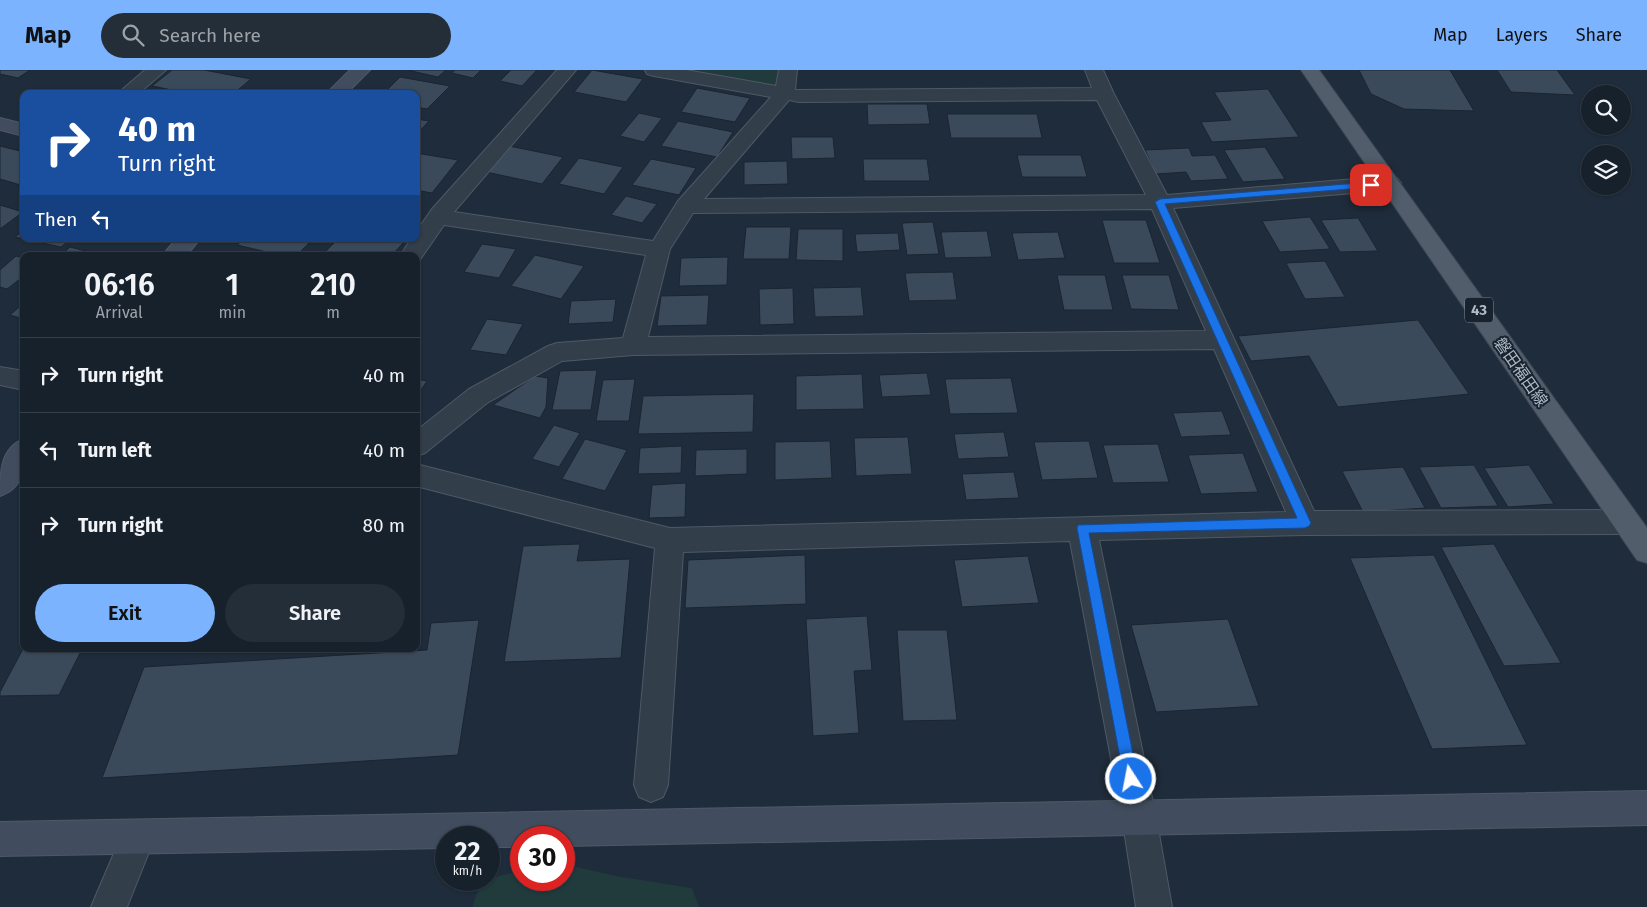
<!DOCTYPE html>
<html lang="en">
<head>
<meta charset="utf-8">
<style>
  :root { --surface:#17212c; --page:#242e38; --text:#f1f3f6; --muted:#9ea3a9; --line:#363e48; --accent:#7bb3ff }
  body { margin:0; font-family:"Fira Sans","Noto Sans JP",sans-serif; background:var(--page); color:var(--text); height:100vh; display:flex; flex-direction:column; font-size:19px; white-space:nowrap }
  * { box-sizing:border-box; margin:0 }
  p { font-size:16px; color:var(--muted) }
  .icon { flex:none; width:28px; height:28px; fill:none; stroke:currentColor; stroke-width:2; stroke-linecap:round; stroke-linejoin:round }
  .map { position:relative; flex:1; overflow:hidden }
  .details { position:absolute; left:20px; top:182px; width:400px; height:400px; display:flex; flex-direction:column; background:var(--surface); border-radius:10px; box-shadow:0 1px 4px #0004,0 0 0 1px var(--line) }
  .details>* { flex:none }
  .guide { position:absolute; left:20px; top:20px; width:400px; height:152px; border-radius:10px; box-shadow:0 1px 4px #0004,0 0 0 1px var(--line); background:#1a4fa0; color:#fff; overflow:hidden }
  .buttons { position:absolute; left:1581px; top:15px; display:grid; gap:10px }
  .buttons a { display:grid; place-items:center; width:50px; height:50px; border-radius:50%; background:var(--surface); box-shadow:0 1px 4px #0004,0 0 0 1px var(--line); font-size:25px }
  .speed { position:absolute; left:435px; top:756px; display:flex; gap:10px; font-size:25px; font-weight:700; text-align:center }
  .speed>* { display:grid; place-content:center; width:65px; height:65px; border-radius:50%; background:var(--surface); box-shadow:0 1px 4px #0004,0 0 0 1px var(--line); line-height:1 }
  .speed small { font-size:12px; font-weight:400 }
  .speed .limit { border:8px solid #d22; background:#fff; color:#111 }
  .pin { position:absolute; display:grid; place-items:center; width:42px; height:42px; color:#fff; margin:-21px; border-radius:10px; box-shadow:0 2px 8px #0006 }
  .me { position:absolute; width:55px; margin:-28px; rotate:349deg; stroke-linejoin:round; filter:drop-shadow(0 0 4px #0008) }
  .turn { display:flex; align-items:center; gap:18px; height:105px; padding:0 15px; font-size:22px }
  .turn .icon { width:65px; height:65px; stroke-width:2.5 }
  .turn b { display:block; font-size:35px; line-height:42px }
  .then { display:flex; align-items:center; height:48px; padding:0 15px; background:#0003; gap:10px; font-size:19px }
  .eta { display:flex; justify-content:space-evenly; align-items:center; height:85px; text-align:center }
  .eta b { font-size:30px; font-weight:600; line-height:35px }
  .button { display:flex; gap:10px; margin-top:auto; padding:10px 15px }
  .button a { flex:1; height:58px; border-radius:30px; background:var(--accent); color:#111; font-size:20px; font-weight:600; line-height:58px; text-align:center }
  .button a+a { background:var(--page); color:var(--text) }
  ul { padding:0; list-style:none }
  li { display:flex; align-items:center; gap:15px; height:75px; padding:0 15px; border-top:1px solid var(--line) }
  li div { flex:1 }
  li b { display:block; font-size:19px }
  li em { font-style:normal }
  header { display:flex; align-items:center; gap:30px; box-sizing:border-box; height:70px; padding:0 25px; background:var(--accent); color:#111 }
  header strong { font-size:24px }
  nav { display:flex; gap:28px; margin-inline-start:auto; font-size:18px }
  .search { width:350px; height:45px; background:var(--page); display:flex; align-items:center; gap:12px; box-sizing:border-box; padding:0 18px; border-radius:28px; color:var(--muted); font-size:19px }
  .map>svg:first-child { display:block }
</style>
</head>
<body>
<header>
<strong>Map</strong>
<div class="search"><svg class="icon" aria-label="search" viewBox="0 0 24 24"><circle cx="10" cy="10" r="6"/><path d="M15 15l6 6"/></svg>Search here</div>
<nav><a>Map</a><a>Layers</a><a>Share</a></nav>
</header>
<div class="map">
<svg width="1647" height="837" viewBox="0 0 1647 837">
  <rect width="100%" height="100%" fill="#1f2c3b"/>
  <g fill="#213a3c">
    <polygon points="669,0 788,0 785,23"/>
    <polygon points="564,794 616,806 692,818 699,837 472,837 482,810 489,810 489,808 521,801 521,810 564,810"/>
  </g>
  <g fill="#3b4a5b" stroke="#1b2531">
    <polygon points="0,0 30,0 18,8 0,4"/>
    <polygon points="172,0 204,0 251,9 233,24 192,24 152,16"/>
    <polygon points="407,0 446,0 438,7"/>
    <polygon points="455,0 481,0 473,8 452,3"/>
    <polygon points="511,0 537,0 522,16 500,11"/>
    <polygon points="592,0 643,9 626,32 574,22"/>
    <polygon points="1359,0 1450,0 1474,41 1404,39 1371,24"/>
    <polygon points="1497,0 1557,0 1575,25 1511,22"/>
    <polygon points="400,7 450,16 427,39 416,37 416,24 383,24"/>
    <polygon points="697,18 750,28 735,52 681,42"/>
    <polygon points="1268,19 1299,67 1212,72 1201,52 1231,50 1214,22"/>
    <polygon points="867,34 927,34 930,54 868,55"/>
    <polygon points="639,43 662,48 644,72 620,66"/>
    <polygon points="947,44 1037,44 1042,68 951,68"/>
    <polygon points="416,49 429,51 416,65"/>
    <polygon points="678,51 733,62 717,87 661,76"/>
    <polygon points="791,67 833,67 835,88 792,89"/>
    <polygon points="0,76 24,82 24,116 0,109"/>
    <polygon points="509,76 563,87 542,114 486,102"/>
    <polygon points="1265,77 1285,109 1243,112 1224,80"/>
    <polygon points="1189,78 1192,86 1215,85 1228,109 1191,111 1186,102 1156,104 1145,80"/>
    <polygon points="416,83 458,90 432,123 416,120"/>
    <polygon points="1017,85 1081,85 1087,107 1022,107"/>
    <polygon points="579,88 623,97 604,124 559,114"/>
    <polygon points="651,89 696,98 679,125 632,115"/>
    <polygon points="863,89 927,89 930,111 864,111"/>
    <polygon points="787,91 788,114 744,115 744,92"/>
    <polygon points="626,126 657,134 642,153 611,145"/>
    <polygon points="0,135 23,142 0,159"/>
    <polygon points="1310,147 1330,179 1280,182 1262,151"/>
    <polygon points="1358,148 1378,181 1340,182 1321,150"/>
    <polygon points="1102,150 1146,150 1160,193 1114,193"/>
    <polygon points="933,152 939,184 907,185 902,153"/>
    <polygon points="746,157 791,157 789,189 743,189"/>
    <polygon points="798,159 843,159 843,191 796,190"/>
    <polygon points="24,160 24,169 71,169 61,177 15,167"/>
    <polygon points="987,161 992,187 945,188 941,162"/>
    <polygon points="1058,162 1065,188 1018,190 1012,163"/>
    <polygon points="898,163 900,180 857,182 855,164"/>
    <polygon points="244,169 313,169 296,186 284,186 237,175"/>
    <polygon points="338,169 394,169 405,171 391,186 321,186"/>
    <polygon points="482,174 516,179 499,208 464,202"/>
    <polygon points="70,177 105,186 60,186"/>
    <polygon points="535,185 584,196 561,229 511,216"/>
    <polygon points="16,186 24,188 24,206 7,219 0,217 0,200"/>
    <polygon points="728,187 727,215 679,216 681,188"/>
    <polygon points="1325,191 1345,227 1305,229 1286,193"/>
    <polygon points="953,202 957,230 909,231 905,203"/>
    <polygon points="1057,205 1105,205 1113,240 1064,240"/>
    <polygon points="1122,205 1169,205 1179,240 1131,239"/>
    <polygon points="861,217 864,246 815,247 813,218"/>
    <polygon points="793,218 794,254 760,255 759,219"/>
    <polygon points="709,225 707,255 657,256 661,226"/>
    <polygon points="616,229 613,252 568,254 571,231"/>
    <polygon points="24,233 24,249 10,245"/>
    <polygon points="487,249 523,254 506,285 470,280"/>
    <polygon points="1418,250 1469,324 1338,337 1309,286 1251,291 1238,266"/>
    <polygon points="597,300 591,340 552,340 560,301"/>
    <polygon points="927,303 931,325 882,327 879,305"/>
    <polygon points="862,304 864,339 796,340 796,306"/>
    <polygon points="535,306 548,308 546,337 540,348 493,335"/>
    <polygon points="1011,308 1018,343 950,344 945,309"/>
    <polygon points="416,309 427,311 416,327"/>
    <polygon points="635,309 629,351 596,351 603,310"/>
    <polygon points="754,324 753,362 638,364 643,326"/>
    <polygon points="1222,341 1231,365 1181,367 1173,343"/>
    <polygon points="554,355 580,363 559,397 532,389"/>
    <polygon points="1004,362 1009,387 958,389 954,364"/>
    <polygon points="908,367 912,404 856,406 854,368"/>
    <polygon points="585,369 627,380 605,421 562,409"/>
    <polygon points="830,371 832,408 775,410 775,372"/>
    <polygon points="1089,371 1098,408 1042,410 1034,372"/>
    <polygon points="1158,374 1169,412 1113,413 1103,375"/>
    <polygon points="682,376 681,403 638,404 640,378"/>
    <polygon points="747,379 747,404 695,406 696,380"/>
    <polygon points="1243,383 1258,422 1201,424 1188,385"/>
    <polygon points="1474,395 1498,436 1441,438 1419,397"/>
    <polygon points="1529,395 1554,434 1508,437 1484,398"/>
    <polygon points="1403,397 1425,438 1363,442 1342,401"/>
    <polygon points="1014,402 1019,428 966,430 962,404"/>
    <polygon points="686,413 685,447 649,448 652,415"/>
    <polygon points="580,474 577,491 630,489 621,588 504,592 523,476"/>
    <polygon points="1494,474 1561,593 1504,596 1441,477"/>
    <polygon points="805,485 806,534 685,538 688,490"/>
    <polygon points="1434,485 1527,675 1432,679 1350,488"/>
    <polygon points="1028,486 1039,533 962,537 954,490"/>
    <polygon points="867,546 872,600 854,601 859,663 813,666 806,549"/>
    <polygon points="1228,549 1259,636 1156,642 1131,555"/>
    <polygon points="479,550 458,685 102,708 144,597 427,580 431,553"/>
    <polygon points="897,560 947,560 957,650 903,651"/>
    <polygon points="24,577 24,579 82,579 59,625 0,626 0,622"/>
  </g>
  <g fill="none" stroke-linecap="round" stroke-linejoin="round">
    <g stroke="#4e5965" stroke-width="2">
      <g id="street">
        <polygon points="145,0 166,0 138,24 117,24"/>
        <path d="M557,0h19l-122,142 199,29 25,-40 93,-104 -117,-21 -7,-2 -2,-4h41l90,16 3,-16h18l-2,20h4l293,-2 -7,-18h18l11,24 53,101 223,-19 7,2 4,5 -4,5 -7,2 -217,18 141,303 312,-1 10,4 4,8 -4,8 -10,4 -321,1 -206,5 57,277 16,90h-36l-14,-90 -52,-276 -387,11 -15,233 -5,12 -12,5 -12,-5 -5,-12 21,-237 -239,-62v-22l254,64 616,-16 -72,-163 -581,6 -71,6 -75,42 -62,50 -9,3v-25l53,-42 79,-43 9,-3 66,-5 23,-83 -202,-30 -25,36 -3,1v-6h-16l11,-17h5v-7l16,-23zM789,30l10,2 298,-2 49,95 -442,4zM1152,139l54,122 -558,6 22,-88 23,-36z"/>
        <polygon points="0,297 24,301 24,320 0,315"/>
        <polygon points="138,750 150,755 155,767 127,837 91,837 126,755"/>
      </g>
    </g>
    <g stroke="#4e5965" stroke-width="2">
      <g id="secondary">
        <polygon points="350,0 370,0 346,24 326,24"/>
        <polygon points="0,48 24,54 24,66 0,60"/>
        <polygon points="176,169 200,169 186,186 162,186"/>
        <path d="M24,369c0,23 3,48 -24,57 0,-23 0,-48 24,-57z"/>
        <polygon points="1647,721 1647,755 564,776 564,768 521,768 521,777 489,777 489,768 446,768 446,778 0,786 0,752"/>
      </g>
    </g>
    <g stroke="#3d4754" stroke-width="2">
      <polygon id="primary" points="1301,0 1319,0 1647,458 1647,493 1637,490"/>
    </g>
    <use href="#street" fill="#333e4b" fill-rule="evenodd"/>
    <use href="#secondary" fill="#414d5e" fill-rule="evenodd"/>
    <use href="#primary" fill="#515d6b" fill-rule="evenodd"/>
  </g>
  <polygon fill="#1a73e8" stroke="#114b97" points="1371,112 1375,115 1374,117 1165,134 1311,453 1309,456 1305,458 1089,463 1138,709 1136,714 1131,716 1126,714 1124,709 1077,458 1078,455 1297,448 1155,132 1160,129"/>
  <g text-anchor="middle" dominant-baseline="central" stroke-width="4" stroke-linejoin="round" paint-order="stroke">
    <rect fill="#19232f" stroke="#818c99" stroke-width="1" x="1465" y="227.5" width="28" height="25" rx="4"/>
    <g font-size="15" font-weight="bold" fill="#aeb9c7">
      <text x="1479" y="240">43</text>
    </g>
    <g font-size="16" fill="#aeb9c7" stroke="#19232f">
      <text transform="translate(1521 302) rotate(55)">磐田福田線</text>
    </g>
  </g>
</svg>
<div class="buttons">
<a><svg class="icon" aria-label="search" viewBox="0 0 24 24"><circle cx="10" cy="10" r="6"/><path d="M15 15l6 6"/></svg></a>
<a><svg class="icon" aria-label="layers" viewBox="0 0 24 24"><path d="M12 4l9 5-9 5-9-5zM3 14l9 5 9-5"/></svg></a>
</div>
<div class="speed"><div>22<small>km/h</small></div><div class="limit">30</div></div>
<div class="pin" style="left:1371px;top:115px;background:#d93025"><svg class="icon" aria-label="arrive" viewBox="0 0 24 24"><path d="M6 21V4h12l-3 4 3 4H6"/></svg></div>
<svg class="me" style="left:1131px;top:709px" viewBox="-20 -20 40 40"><circle r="17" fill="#1a73e8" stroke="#fff" stroke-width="3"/><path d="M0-11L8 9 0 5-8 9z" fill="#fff"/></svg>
<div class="guide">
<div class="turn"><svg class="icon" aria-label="right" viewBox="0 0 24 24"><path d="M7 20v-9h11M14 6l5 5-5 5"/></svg><div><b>40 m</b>Turn right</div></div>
<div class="then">Then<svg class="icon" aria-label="left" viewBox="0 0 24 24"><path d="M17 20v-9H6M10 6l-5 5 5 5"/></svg></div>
</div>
<section class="details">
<div class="eta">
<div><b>06:16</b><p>Arrival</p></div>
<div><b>1</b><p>min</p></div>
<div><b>210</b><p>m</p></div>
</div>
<ul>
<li><svg class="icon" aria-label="right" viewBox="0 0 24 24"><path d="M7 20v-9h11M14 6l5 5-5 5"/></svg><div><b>Turn right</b></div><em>40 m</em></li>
<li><svg class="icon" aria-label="left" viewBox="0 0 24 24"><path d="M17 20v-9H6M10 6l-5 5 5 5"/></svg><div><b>Turn left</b></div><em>40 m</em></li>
<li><svg class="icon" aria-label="right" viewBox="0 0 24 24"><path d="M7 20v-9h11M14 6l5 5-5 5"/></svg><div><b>Turn right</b></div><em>80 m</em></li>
</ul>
<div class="button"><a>Exit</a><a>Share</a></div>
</section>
</div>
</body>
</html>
